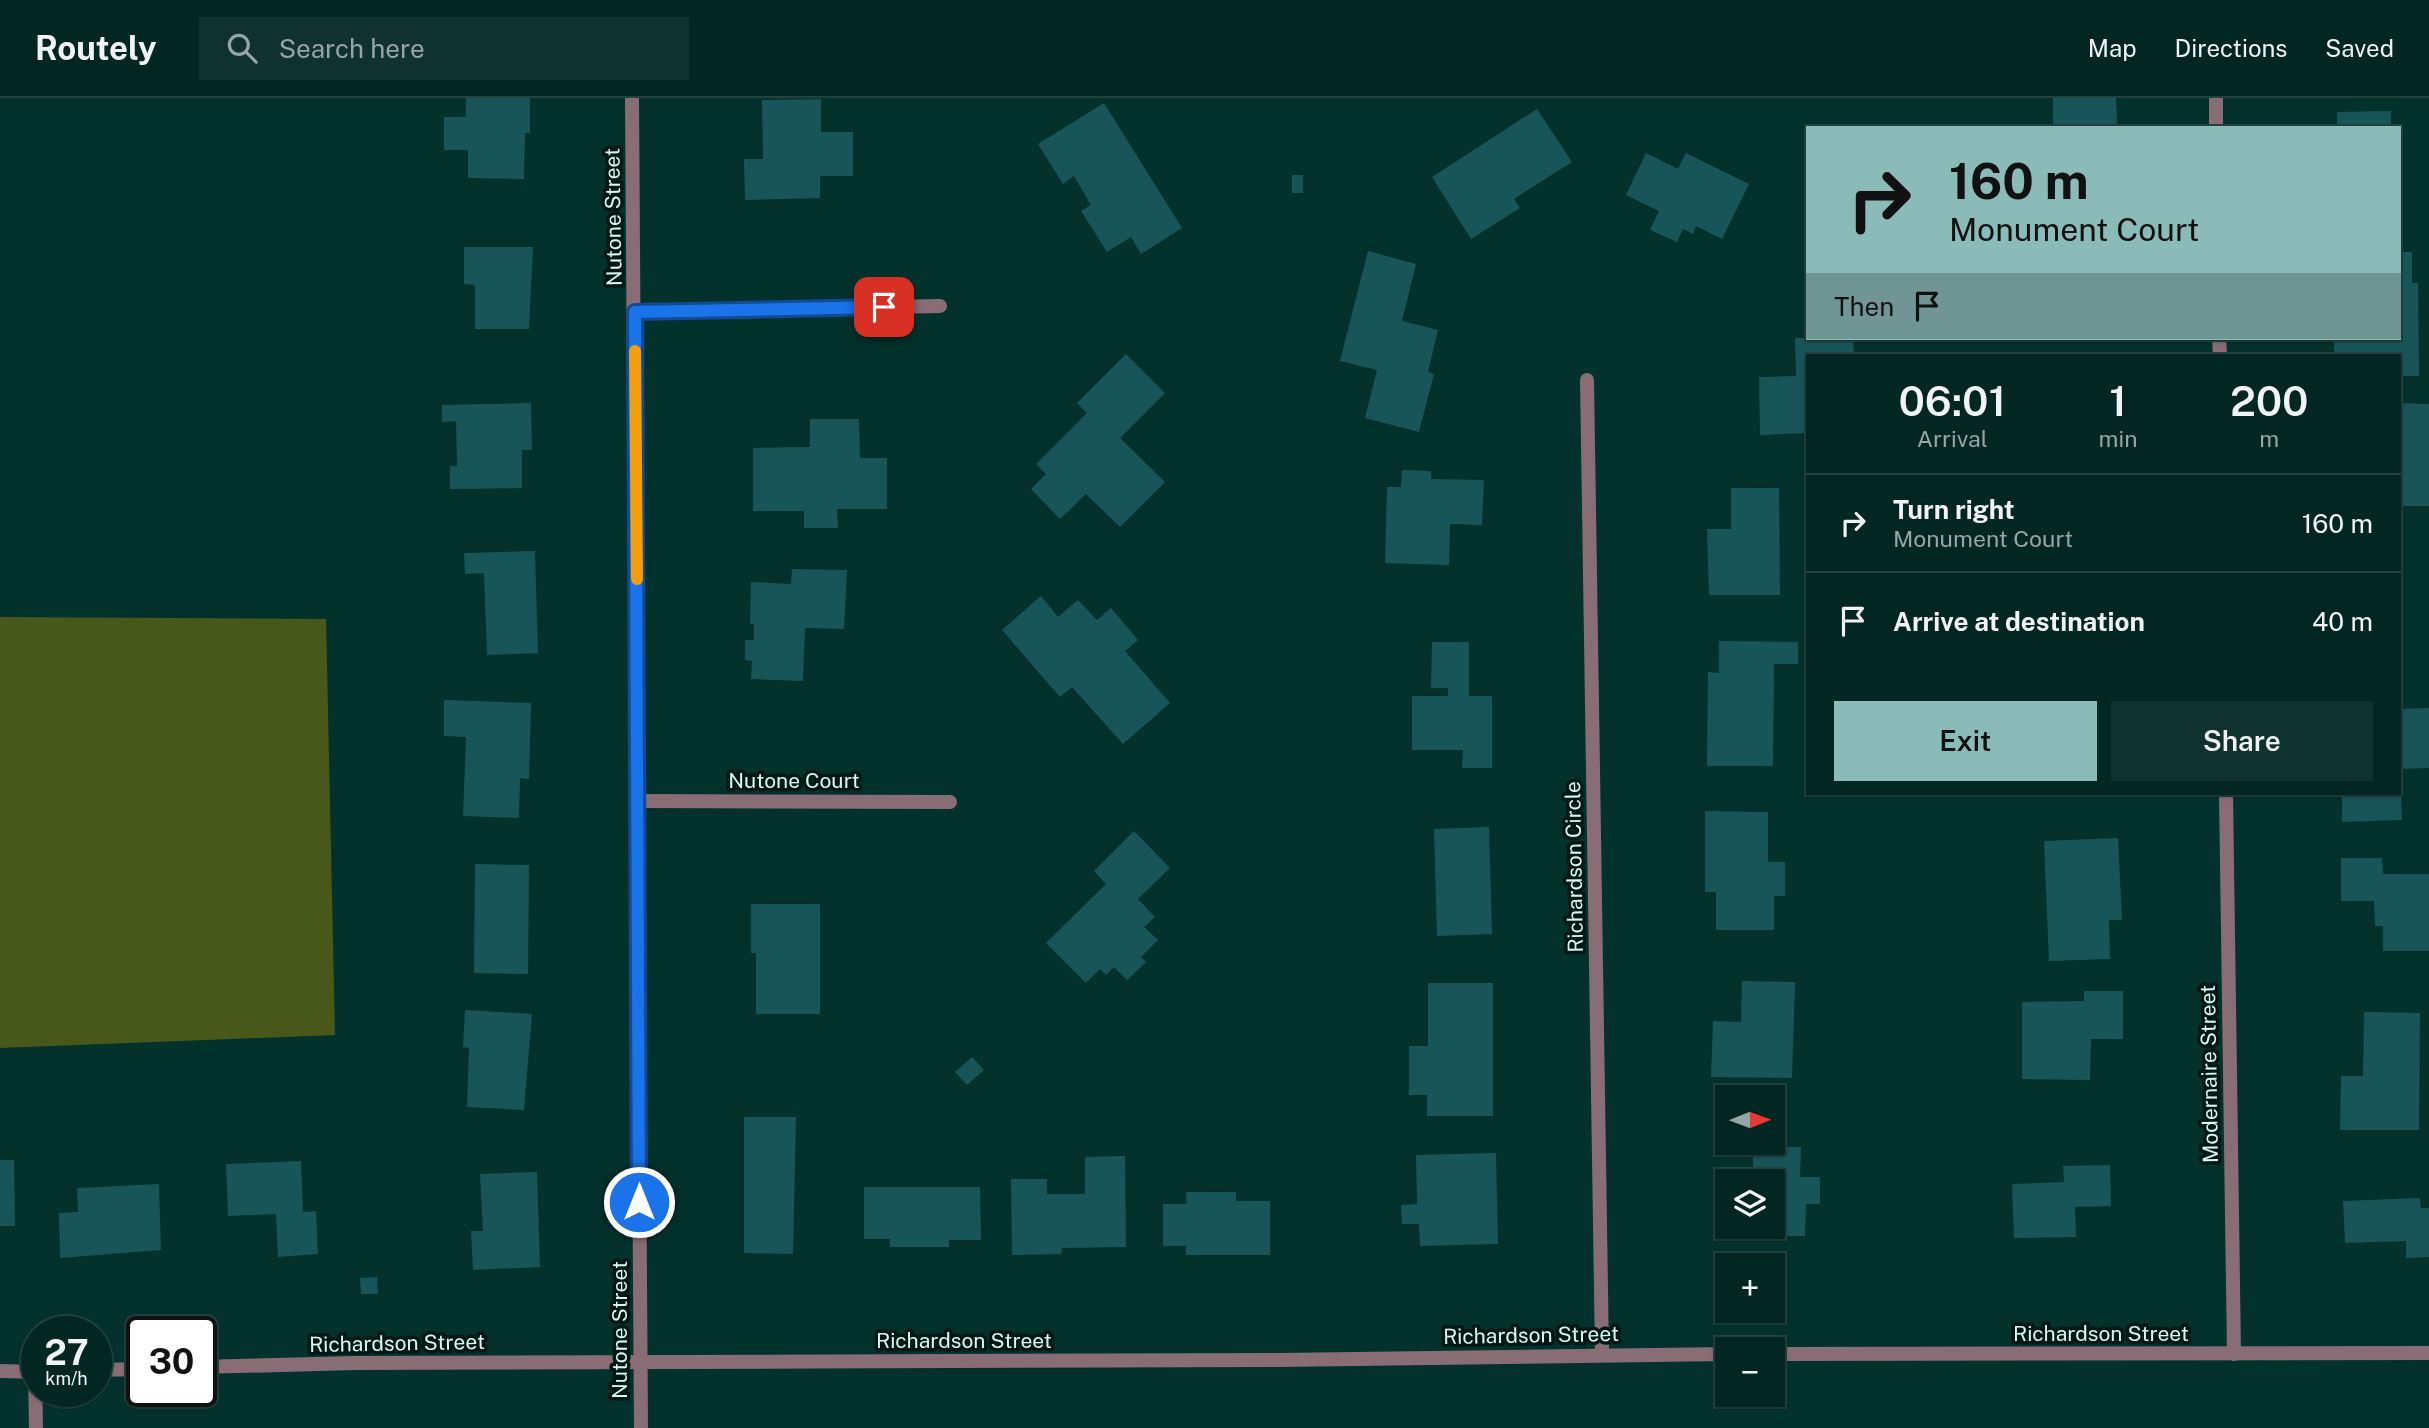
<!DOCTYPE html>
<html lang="en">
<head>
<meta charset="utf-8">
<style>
  :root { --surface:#022621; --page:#10322e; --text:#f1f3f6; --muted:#96a5a5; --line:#23433f; --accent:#8bbbb9 }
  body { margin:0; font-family:"Public Sans",sans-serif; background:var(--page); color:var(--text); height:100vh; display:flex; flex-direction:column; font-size:26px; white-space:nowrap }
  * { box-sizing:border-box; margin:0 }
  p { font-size:23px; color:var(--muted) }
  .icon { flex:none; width:38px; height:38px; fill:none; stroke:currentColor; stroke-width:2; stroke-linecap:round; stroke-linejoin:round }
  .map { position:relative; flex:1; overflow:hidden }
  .sheet { position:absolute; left:1806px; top:256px; width:595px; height:441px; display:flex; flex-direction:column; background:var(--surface); border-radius:0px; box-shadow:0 2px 5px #0004,0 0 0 2px var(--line) }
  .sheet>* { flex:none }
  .hud { position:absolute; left:1806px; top:28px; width:595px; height:214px; border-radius:0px; box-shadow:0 2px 5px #0004,0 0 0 2px var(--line); background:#8bbbb9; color:#111; overflow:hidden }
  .needle { width:46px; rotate:89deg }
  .buttons { position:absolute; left:1715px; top:987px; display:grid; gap:14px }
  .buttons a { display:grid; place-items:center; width:70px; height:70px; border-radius:0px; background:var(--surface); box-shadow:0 2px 5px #0004,0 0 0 2px var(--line); font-size:35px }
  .speed { position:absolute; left:21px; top:1218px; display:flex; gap:14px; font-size:35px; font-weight:700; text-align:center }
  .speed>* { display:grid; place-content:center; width:91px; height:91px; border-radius:50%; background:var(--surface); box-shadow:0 2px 5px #0004,0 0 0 2px var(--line); line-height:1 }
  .speed small { font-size:18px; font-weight:400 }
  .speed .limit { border:4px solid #111; border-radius:10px; background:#fff; color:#111 }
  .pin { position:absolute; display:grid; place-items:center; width:60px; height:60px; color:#fff; margin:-30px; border-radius:14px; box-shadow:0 4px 10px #0006 }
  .me { position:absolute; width:77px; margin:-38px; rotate:0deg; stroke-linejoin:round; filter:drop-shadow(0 0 5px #0008) }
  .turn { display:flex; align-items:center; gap:24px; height:147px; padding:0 28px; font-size:32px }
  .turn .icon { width:91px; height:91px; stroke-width:2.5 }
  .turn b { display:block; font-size:49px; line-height:60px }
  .then { display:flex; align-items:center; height:66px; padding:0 28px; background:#0003; gap:14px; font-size:26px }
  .eta { display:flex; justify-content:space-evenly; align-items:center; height:119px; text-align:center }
  .eta b { font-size:42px; font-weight:600; line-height:49px }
  .button { display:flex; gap:14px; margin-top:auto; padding:14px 28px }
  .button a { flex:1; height:80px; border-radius:0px; background:var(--accent); color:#111; font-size:28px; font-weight:600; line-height:80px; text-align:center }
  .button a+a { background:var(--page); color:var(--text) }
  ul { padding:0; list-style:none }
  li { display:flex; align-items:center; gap:21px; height:98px; padding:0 28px; border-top:2px solid var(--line) }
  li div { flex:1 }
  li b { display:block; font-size:26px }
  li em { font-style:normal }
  header { display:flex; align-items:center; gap:42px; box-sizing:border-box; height:98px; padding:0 35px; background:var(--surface); border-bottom:2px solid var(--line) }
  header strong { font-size:33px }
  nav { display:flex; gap:38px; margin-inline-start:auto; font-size:24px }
  .search { width:490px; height:63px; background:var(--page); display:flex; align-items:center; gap:18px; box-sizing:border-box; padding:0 24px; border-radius:0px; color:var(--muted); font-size:26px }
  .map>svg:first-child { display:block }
</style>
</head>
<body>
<header>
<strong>Routely</strong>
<div class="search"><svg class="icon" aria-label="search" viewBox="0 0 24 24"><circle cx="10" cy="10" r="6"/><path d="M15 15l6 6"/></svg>Search here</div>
<nav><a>Map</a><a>Directions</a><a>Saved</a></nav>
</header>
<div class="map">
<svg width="2429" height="1330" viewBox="0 0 2429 1330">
  <rect width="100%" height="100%" fill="#03322c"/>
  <polygon fill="#48581b" points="0,519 326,521 335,937 0,950"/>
  <g fill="#185559">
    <polygon points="466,0 530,0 530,35 525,35 524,81 468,80 468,52 444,52 444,19 466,19"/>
    <polygon points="2053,0 2116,0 2117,27 2108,27 2108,30 2053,30"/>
    <polygon points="821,1 821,34 853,34 853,78 820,78 820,100 745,102 744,61 763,61 762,2"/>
    <polygon points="1104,5 1182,130 1141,156 1131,139 1107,154 1081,113 1091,107 1074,78 1063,86 1038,46"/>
    <polygon points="1537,11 1572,64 1514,101 1520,110 1471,141 1432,79"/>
    <polygon points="2391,13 2391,30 2337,30 2337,14"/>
    <polygon points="1646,55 1678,71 1686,55 1749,86 1722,141 1696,128 1693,136 1683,131 1677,144 1650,132 1659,113 1626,97"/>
    <rect x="1292" y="77" width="11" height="18"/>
    <polygon points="464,149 533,149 529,231 475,231 475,187 464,186"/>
    <polygon points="1368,153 1416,166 1402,223 1438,232 1428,274 1434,276 1419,334 1365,320 1377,272 1340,263"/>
    <polygon points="2399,154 2412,154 2412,185 2418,185 2419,278 2399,278 2399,257 2334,257 2334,240 2399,240"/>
    <polygon points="1795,240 1853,240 1854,257 1808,257 1808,335 1760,337 1759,279 1796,278"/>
    <polygon points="1126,256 1165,295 1120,340 1165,384 1120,429 1086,396 1060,421 1031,391 1046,376 1036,366 1087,315 1077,305"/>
    <polygon points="531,305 532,352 522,352 522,390 450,391 450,368 457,368 456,323 442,324 442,307"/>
    <polygon points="2399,305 2429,306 2429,408 2399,408"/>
    <polygon points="810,321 859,321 860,360 887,360 887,411 837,411 838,430 804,430 804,413 753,413 753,350 810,349"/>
    <polygon points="1402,372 1431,373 1431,381 1484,382 1482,427 1450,426 1449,467 1385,465 1387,389 1401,389"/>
    <polygon points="1731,390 1779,390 1780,497 1709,497 1707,431 1731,431"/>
    <polygon points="535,453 538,555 487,557 484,475 465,476 464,455"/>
    <polygon points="792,471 847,472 844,531 805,530 803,583 751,581 752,563 745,562 745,542 754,542 754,526 750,526 751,484 791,486"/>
    <polygon points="1041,498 1058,519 1078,502 1097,522 1111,510 1138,542 1125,553 1170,605 1123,646 1072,589 1060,599 1002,532"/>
    <rect x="2399" y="499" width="3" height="76"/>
    <polygon points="1719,543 1798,544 1798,566 1774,566 1773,668 1707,668 1708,574 1719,575"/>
    <polygon points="1432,544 1469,544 1469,598 1492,598 1492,670 1462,670 1463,652 1412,652 1412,598 1448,598 1448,590 1431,590"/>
    <polygon points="444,602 531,605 529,681 520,680 519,720 463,718 466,639 444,638"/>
    <polygon points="2429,610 2429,670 2399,671 2399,611"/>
    <polygon points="2342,695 2401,695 2402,722 2342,724"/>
    <polygon points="1705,713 1768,714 1768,764 1785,764 1785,798 1774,798 1774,832 1716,832 1716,794 1705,794"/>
    <polygon points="1489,729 1492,836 1437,838 1434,731"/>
    <polygon points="1134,733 1170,770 1138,801 1155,819 1144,829 1158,842 1141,859 1146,864 1127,882 1114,869 1106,877 1100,871 1086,885 1046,845 1106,786 1094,773"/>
    <polygon points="2118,740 2122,822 2109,822 2110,861 2049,863 2044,743"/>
    <polygon points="2341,760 2382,760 2383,776 2429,776 2429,853 2383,853 2383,828 2375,828 2374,803 2341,803"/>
    <polygon points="475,766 529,767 528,876 474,875"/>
    <polygon points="751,806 820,806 820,916 756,916 756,855 751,855"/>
    <polygon points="1742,883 1795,884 1792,980 1711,979 1713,923 1741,924"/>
    <polygon points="1428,885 1493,885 1493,1018 1427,1018 1427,997 1409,997 1409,948 1428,948"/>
    <polygon points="2084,893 2123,893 2123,941 2091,941 2090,982 2022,981 2022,904 2084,903"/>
    <polygon points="465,912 532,916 524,1012 467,1009 469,950 463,949"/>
    <polygon points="2364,914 2420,915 2419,1032 2340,1032 2341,978 2363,978"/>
    <polygon points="972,959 984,972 967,987 955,974"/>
    <polygon points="744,1019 796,1019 793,1156 744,1155"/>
    <polygon points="1753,1049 1801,1049 1800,1079 1820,1079 1820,1106 1806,1106 1805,1138 1713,1138 1713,1094 1727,1094 1727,1129 1773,1129 1773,1083 1753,1083"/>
    <polygon points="1496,1055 1498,1146 1420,1148 1419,1126 1402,1126 1401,1107 1417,1106 1416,1057"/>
    <polygon points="1125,1058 1126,1149 1062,1150 1061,1156 1012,1157 1011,1081 1047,1081 1047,1096 1085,1096 1085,1059"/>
    <polygon points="0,1062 14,1062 15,1128 0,1128"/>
    <polygon points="301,1063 303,1114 316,1113 318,1156 278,1159 276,1116 228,1118 226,1066"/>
    <polygon points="2110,1067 2111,1108 2075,1109 2076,1139 2014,1140 2012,1086 2064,1084 2063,1068"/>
    <polygon points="537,1074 540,1169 473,1172 471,1133 483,1133 480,1076"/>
    <polygon points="159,1086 161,1152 60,1160 59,1115 78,1114 77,1090"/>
    <polygon points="864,1089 980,1089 981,1142 949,1142 949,1149 890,1149 890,1141 864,1141"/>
    <polygon points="1186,1094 1236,1094 1236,1103 1270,1103 1270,1157 1186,1157 1186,1148 1163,1148 1163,1106 1187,1106"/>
    <polygon points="2420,1100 2421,1110 2429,1110 2429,1159 2406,1160 2406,1143 2345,1145 2343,1103"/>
    <polygon points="377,1179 378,1196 361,1196 360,1180"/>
  </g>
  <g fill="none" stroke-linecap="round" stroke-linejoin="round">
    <g stroke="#896d74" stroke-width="14">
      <polyline points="632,0 641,1330"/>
      <polyline points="2216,0 2216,30"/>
      <polyline points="635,214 940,208"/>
      <polyline points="2219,240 2220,257"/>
      <polyline points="1587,282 1602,1256"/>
      <polyline points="2226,695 2234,1256"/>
      <polyline points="638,703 950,704"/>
      <polyline points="1773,1256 2429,1255"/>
      <polyline points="201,1269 355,1265 1279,1262 1727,1256"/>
      <polyline points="96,1272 142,1271"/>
      <polyline points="0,1273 37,1274"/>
      <polyline points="35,1274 36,1330"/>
    </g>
  </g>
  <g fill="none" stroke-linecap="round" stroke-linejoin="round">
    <g stroke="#114b97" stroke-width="18">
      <polyline id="route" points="639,1104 635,214 884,209"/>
    </g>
    <use href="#route" stroke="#1a73e8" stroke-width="12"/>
    <polyline stroke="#f59e0b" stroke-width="12" points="635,253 637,481"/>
  </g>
  <g text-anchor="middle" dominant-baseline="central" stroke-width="7" stroke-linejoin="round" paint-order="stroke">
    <g font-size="21" fill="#d4faf3" stroke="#001714">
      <text transform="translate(613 119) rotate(-91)">Nutone Street</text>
      <text x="794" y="682">Nutone Court</text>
      <text transform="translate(1574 769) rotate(-91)">Richardson Circle</text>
      <text transform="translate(2209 976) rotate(-91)">Modernaire Street</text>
      <text transform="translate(619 1232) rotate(-90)">Nutone Street</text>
      <text x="2101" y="1235">Richardson Street</text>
      <text transform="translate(1531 1237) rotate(-1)">Richardson Street</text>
      <text x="964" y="1242">Richardson Street</text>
      <text transform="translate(397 1245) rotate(-1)">Richardson Street</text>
    </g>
  </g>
</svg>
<div class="buttons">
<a><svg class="needle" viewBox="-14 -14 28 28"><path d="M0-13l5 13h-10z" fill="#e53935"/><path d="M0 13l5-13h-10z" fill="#96a5a5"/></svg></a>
<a><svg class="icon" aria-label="layers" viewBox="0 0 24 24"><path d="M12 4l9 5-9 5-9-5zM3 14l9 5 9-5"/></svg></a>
<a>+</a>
<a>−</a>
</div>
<div class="speed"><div>27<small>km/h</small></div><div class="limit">30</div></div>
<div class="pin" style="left:884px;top:209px;background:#d93025"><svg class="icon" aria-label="arrive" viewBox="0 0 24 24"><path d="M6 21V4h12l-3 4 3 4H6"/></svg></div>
<svg class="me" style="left:639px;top:1104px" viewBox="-20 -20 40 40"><circle r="17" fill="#1a73e8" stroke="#fff" stroke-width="3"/><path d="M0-11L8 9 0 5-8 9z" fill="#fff"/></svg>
<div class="hud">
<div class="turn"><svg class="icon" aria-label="right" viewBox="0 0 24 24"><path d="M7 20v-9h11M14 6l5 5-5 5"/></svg><div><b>160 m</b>Monument Court</div></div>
<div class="then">Then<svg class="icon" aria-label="arrive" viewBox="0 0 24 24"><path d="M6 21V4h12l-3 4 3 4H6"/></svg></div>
</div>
<section class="sheet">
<div class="eta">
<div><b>06:01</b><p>Arrival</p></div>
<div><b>1</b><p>min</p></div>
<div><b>200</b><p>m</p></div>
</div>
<ul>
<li><svg class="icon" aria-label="right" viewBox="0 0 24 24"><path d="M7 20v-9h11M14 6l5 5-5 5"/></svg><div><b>Turn right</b><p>Monument Court</p></div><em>160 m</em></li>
<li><svg class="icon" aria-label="arrive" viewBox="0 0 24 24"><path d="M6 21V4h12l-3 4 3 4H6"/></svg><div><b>Arrive at destination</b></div><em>40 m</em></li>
</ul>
<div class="button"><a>Exit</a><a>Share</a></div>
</section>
</div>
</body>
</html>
